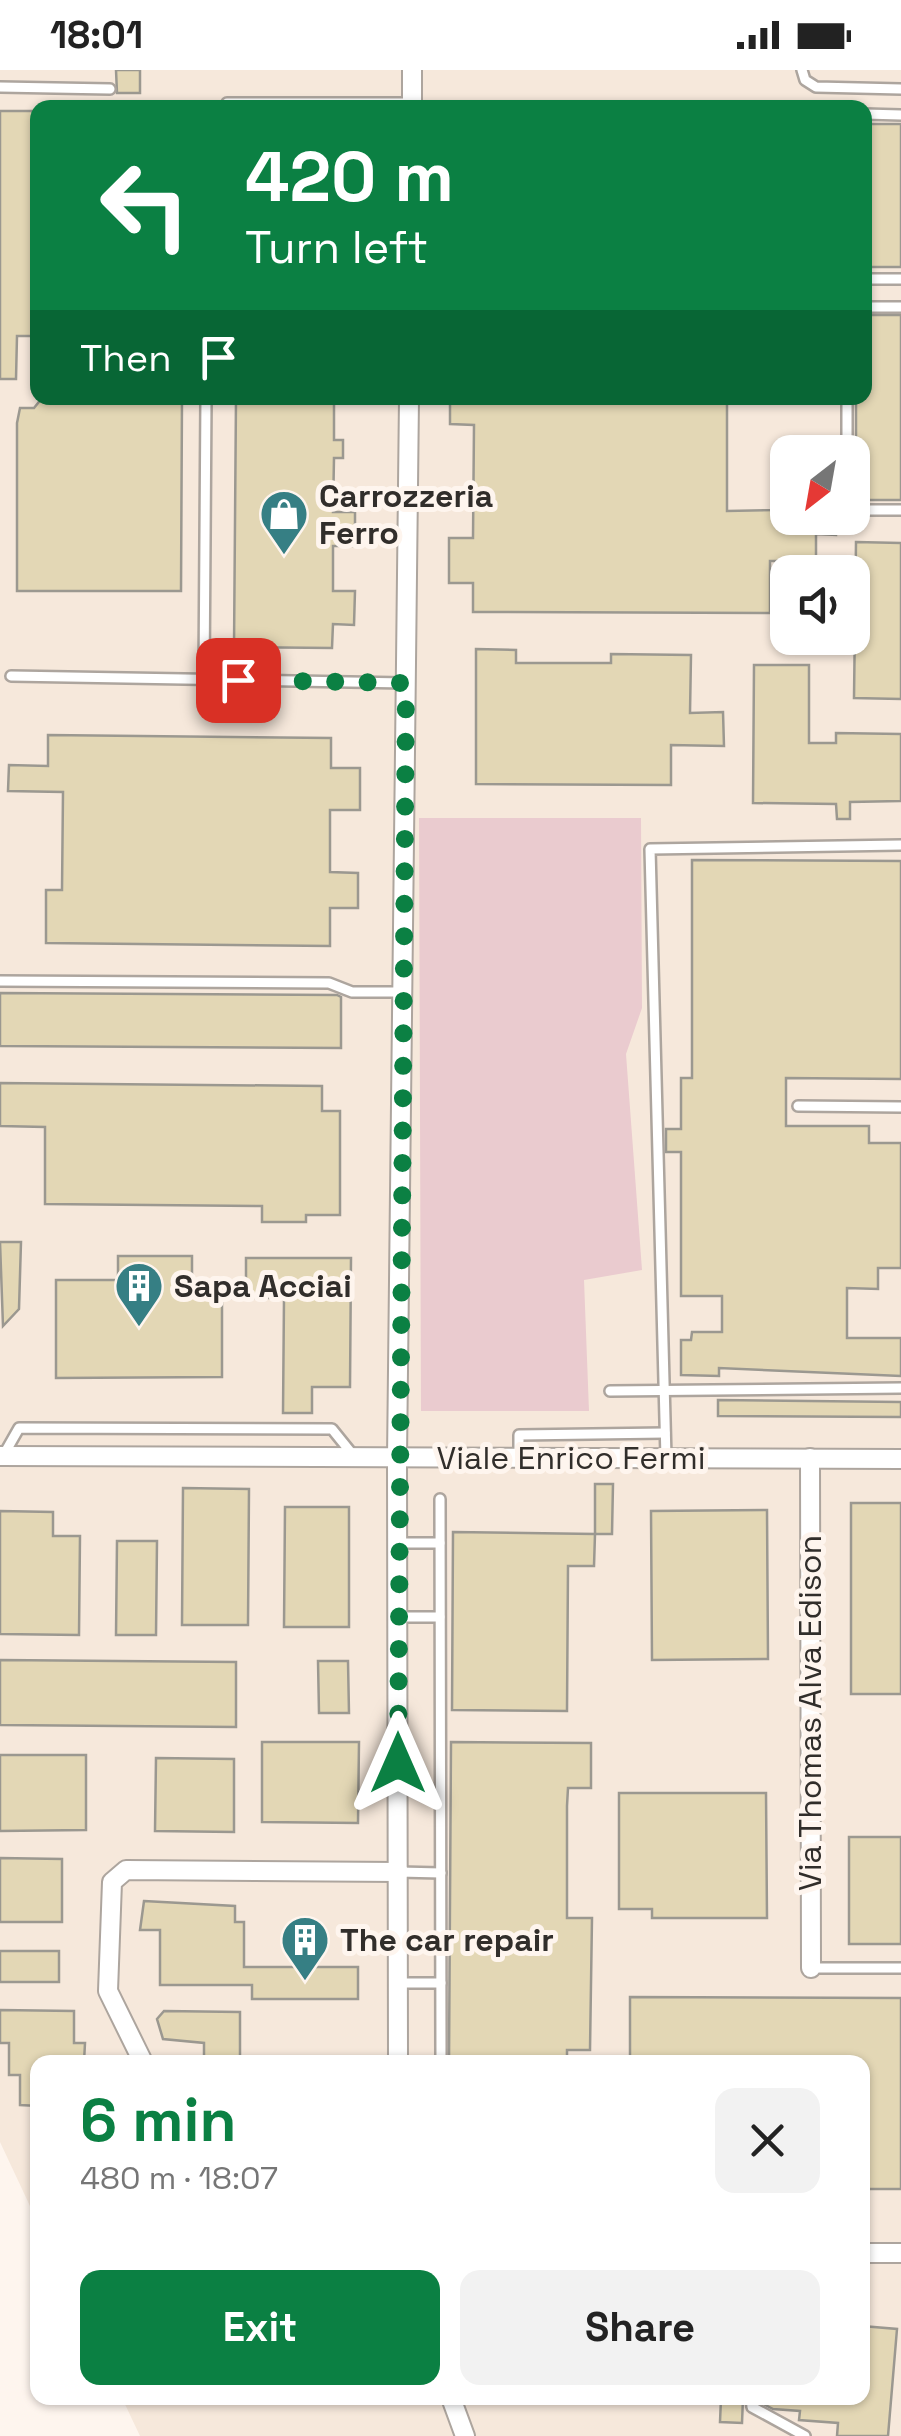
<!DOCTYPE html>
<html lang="en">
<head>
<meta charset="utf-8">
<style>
  :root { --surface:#fff; --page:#f2f2f2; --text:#222; --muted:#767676; --accent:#0b8043 }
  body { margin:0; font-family:"Space Grotesk",sans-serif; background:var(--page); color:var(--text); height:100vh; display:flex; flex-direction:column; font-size:38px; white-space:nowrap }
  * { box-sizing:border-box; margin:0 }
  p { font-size:32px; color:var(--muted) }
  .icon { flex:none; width:55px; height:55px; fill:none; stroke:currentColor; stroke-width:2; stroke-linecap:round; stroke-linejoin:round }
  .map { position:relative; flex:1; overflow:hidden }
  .sheet { position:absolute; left:30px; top:1985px; width:840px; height:350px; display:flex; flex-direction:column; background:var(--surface); border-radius:20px; box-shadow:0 2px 8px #0004 }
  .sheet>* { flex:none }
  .guide { position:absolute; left:30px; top:30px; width:842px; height:305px; border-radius:20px; box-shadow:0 2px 8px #0004; background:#0b8043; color:#fff; overflow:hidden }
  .needle { width:65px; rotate:211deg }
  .fabs { position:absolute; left:770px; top:365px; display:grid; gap:20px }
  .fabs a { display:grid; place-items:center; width:100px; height:100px; border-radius:20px; background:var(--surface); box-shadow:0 2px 8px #0004; font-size:50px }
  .pin { position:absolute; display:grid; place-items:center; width:85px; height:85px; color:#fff; margin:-42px; border-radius:20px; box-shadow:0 5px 15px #0006 }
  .me { position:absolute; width:110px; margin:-55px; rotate:0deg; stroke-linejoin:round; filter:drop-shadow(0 0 8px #0008) }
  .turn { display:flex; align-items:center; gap:35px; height:210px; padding:0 50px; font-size:45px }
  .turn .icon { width:130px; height:130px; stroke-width:2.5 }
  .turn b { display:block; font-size:70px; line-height:85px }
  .then { display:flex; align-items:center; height:95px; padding:0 50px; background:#0003; gap:20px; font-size:38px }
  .round { display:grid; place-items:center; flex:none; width:105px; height:105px; border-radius:20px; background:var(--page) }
  .head { display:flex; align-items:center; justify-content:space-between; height:170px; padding:0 50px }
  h1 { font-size:60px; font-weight:700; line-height:75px; color:var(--accent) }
  .button { display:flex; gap:20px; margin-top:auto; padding:20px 50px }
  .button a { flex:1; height:115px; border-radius:20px; background:var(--accent); color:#fff; font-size:40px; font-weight:700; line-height:115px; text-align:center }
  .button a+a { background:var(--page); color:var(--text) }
  .status { display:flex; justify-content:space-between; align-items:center; height:70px; padding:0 50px; background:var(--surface); direction:ltr }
  .status svg { height:28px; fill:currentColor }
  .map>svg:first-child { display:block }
</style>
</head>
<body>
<div class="status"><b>18:01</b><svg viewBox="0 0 49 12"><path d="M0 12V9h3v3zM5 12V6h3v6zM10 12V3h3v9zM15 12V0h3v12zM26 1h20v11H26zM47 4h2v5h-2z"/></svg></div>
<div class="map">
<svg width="901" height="2366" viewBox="0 0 901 2366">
  <rect width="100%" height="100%" fill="#fef5ee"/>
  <path fill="#f6e8db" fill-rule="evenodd" d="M0,0h901v2366h-761l-18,-38h740v-336h-824l-1,159 -37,-79zM38,38h827v290h-827zM788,382h64v66h-64zM788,502h64v66h-64z"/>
  <polygon fill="#eacbcf" points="641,748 642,938 626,984 642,1200 584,1210 589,1341 421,1341 419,748"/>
  <g fill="#e3d7b5" stroke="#9b9890" stroke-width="2.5">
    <polygon points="116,0 140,0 140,23 117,23"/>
    <polygon points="0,41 38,41 38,266 17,266 16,309 0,309"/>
    <rect x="865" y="54" width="36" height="143"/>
    <polygon points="865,245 901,245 901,430 856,430 856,328 865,328"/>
    <polygon points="42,328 182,328 181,521 17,521 17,353 20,338 34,338"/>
    <polygon points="236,328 334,328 334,370 343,370 343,388 334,388 333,442 355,442 355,476 333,476 333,521 355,521 354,555 333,554 332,578 234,577"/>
    <polygon points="450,328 727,328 727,441 773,440 774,391 788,392 788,448 836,448 836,465 816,464 816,491 770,491 770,543 473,542 473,513 449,513 449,468 473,468 474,355 450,354"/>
    <polygon points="856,472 901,473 901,629 854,628"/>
    <polygon points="476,579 516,580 516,593 611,593 611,584 691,585 690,643 723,642 724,676 671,675 671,715 476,714"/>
    <polygon points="754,595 809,595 809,673 836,673 836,663 901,664 901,731 850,732 850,749 837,749 836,734 753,733"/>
    <polygon points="48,665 331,668 331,698 360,698 360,740 330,740 330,802 358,803 358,838 330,838 330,876 46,873 46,820 62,820 63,722 8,721 9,695 48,696"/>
    <polygon points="692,790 901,791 901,1009 786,1008 786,1056 869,1056 869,1073 901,1073 901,1198 878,1198 878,1219 847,1218 847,1268 901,1268 901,1306 719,1298 719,1306 681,1305 681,1270 691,1270 692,1262 722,1262 722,1226 681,1226 681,1082 666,1082 666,1059 681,1059 681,1008 692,1008"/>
    <polygon points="0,923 337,925 341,927 341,978 0,976"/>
    <polygon points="0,1013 322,1016 322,1041 340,1041 340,1145 306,1145 306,1152 262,1152 262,1136 45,1134 45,1057 0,1056"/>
    <polygon points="0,1172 21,1172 19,1239 3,1256"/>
    <polygon points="118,1186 192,1186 192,1211 246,1211 246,1188 351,1188 350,1317 312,1317 312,1343 283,1343 284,1228 222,1228 222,1307 56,1308 56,1210 118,1210"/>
    <polygon points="718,1330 901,1332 901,1347 718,1346"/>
    <polygon points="595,1414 613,1414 612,1464 595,1464"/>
    <polygon points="183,1418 249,1419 248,1555 182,1555"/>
    <rect x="851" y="1433" width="50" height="191"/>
    <polygon points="285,1437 349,1437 349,1557 284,1557"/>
    <polygon points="767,1440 768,1589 652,1590 651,1441"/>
    <polygon points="0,1441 53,1442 53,1466 80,1466 79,1565 0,1564"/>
    <polygon points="453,1462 595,1464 594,1496 568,1496 567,1641 452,1640"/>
    <polygon points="117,1471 157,1471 156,1565 116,1565"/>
    <polygon points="0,1590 236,1592 236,1657 0,1655"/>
    <polygon points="318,1591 348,1591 349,1643 319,1643"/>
    <polygon points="262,1672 359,1672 358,1753 262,1752"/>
    <polygon points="451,1672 591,1673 591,1718 568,1718 567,1736 567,1848 592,1848 590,1980 567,1980 567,1992 449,1992"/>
    <polygon points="0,1685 86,1685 86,1760 0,1761"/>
    <polygon points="156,1688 234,1689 234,1762 155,1761"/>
    <polygon points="619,1723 766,1723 767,1848 652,1848 652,1839 619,1839"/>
    <rect x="849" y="1767" width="52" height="107"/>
    <polygon points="0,1788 62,1789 62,1852 0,1852"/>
    <polygon points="144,1831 235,1836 235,1852 244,1852 244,1897 358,1897 358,1929 252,1929 252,1915 160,1915 160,1860 140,1860"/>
    <rect x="0" y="1881" width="59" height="31"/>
    <polygon points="630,1927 901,1928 901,2119 862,2119 862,1992 630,1992"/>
    <polygon points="0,1940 74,1941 74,1973 85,1973 84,1992 38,1992 38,2036 20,2035 20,2005 9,2005 9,1973 0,1973"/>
    <polygon points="164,1941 240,1942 240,1992 204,1992 204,1973 163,1969 157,1949"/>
    <polygon points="862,2256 897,2259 888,2366 837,2366 838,2353 799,2350 800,2341 773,2339 760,2332 759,2328 862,2328"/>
    <polygon points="721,2328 743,2328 742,2353 720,2352"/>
  </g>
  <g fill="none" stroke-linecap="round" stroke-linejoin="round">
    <g stroke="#ada59e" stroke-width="14">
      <g id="lane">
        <polyline points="802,0 805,10 816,17 901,19"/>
        <polyline points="0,17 110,19"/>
        <polyline points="227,33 412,33"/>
        <polyline points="865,44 901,45"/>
        <polyline points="865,209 901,209"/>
        <polyline points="865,237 901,237"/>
        <polyline points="847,328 847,382"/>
        <polyline points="852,440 901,440"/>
        <polyline points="11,606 405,613"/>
        <polyline points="204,609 206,328"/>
        <polyline points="0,911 329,913 352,922 402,922"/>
        <polyline points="798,1036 901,1037"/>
        <polyline points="610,1321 901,1318"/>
        <polyline points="3,1386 19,1358 332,1359 353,1385"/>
        <polyline points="519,1387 519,1365 665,1363"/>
        <polyline points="666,1388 650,779 901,775"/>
        <polyline points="440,1429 441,1992"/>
        <polyline points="398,1473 440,1473"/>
        <polyline points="398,1547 440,1547"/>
        <polyline points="399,1802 441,1803"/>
        <polyline points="811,1898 901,1898"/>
        <polyline points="399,1913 441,1913"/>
        <polyline points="751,2328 752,2337 805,2366"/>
      </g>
    </g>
    <g stroke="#ada59e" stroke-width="22">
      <g id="street">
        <polyline points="412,38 412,0"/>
        <polyline points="0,1386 901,1389"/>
        <polyline points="810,1388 811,1898"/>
        <polyline points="143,1992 108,1921 112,1812 126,1800 399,1802"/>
        <polyline points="398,1992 397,1388 409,328"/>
        <polyline points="862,2183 901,2183"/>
        <polyline points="451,2328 465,2366"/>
      </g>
    </g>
    <use href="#lane" stroke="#fff" stroke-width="9"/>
    <use href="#street" stroke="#fff" stroke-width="18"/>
  </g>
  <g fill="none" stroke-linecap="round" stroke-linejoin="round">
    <polyline stroke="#0b8043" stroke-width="18" stroke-dasharray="0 32.4" points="238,610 406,613 398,1693"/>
  </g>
  <defs>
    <g id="shop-pin" transform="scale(2.5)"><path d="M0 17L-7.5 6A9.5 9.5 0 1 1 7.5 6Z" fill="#367f84" stroke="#fef5ee"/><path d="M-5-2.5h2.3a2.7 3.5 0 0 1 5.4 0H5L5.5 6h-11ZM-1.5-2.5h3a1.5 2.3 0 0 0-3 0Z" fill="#fff"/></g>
    <g id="building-pin" transform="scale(2.5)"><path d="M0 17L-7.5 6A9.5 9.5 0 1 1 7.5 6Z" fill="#367f84" stroke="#fef5ee"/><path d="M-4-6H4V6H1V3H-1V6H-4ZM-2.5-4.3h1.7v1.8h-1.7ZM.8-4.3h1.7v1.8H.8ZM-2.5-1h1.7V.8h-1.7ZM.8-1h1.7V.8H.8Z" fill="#fff"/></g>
  </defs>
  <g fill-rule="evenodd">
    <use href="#shop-pin" x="284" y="444"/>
    <use href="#building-pin" x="139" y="1216"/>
    <use href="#building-pin" x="305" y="1870"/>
  </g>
  <g text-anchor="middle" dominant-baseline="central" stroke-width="10" stroke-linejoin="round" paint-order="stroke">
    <g font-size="32" font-weight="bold" fill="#312e2b" stroke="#fef5ee" text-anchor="start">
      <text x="319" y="426">Carrozzeria<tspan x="319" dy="37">Ferro</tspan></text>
      <text x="174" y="1216">Sapa Acciai</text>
      <text x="340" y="1870">The car repair</text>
    </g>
    <g font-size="32" fill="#312e2b" stroke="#fef5ee">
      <text x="571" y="1388">Viale Enrico Fermi</text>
      <text transform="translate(810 1643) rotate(-90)">Via Thomas Alva Edison</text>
    </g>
  </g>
</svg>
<div class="fabs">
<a><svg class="needle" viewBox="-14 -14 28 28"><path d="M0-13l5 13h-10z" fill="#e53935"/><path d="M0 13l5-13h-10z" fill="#767676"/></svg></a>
<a><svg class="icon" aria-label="sound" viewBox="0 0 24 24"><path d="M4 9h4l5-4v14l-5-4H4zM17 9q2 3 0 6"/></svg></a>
</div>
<div class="pin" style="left:238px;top:610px;background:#d93025"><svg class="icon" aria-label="arrive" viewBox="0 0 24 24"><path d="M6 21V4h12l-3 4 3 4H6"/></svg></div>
<svg class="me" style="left:398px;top:1693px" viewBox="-20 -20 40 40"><path d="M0-17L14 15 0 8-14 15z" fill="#0b8043" stroke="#fff" stroke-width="4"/></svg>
<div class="guide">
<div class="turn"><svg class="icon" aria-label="left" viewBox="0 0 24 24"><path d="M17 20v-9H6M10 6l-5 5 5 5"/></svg><div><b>420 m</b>Turn left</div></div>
<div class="then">Then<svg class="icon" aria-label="arrive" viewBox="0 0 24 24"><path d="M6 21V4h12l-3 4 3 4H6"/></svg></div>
</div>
<section class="sheet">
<div class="head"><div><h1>6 min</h1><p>480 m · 18:07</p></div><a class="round"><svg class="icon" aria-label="close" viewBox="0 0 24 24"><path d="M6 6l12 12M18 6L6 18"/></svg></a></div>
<div class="button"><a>Exit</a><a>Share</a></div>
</section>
</div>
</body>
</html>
